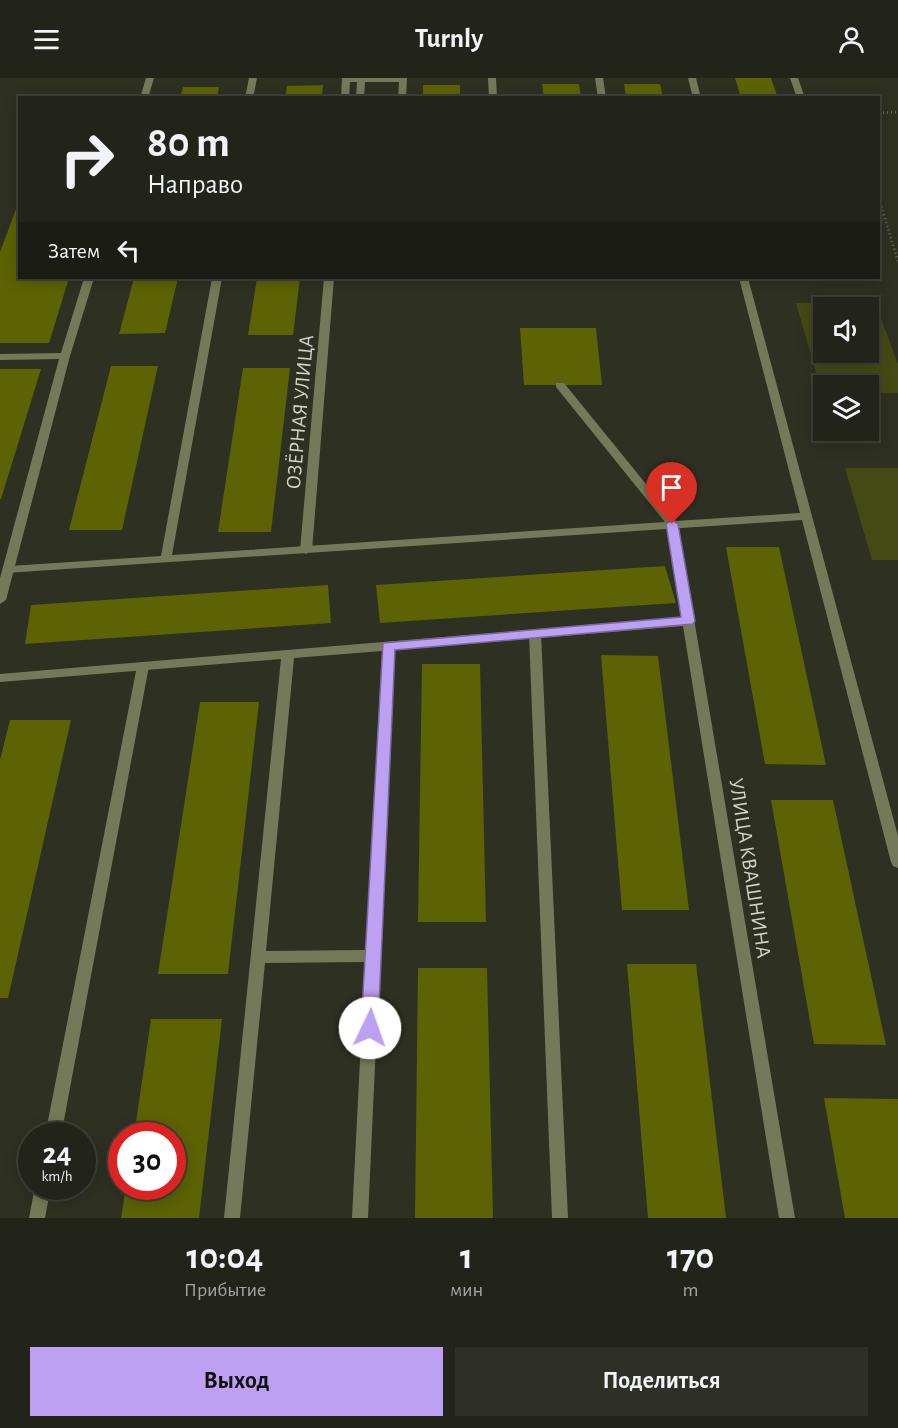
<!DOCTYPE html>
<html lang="ru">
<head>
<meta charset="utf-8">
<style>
  :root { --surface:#22241a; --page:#2e3027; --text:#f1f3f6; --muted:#a2a4a2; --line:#3f4139; --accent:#bca0f2 }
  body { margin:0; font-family:"Alegreya Sans",sans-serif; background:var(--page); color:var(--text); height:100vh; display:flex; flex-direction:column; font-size:22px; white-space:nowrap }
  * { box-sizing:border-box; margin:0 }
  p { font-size:20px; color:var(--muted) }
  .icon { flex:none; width:33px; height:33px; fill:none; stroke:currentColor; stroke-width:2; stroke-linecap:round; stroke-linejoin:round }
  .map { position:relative; height:1140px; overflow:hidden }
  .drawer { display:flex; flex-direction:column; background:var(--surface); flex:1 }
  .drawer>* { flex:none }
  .hud { position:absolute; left:18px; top:18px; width:862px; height:183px; border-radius:0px; box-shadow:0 3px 15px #0003,0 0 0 2px var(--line); background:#22241a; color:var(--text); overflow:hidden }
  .buttons { position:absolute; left:813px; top:219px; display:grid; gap:12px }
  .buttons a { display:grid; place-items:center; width:66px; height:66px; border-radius:0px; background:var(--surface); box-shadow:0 3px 15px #0003,0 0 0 2px var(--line); font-size:30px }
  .speed { position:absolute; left:18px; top:1044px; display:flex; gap:12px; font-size:30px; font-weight:700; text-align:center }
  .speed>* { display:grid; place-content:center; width:78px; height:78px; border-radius:50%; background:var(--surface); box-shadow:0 3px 15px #0003,0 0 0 2px var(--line); line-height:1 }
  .speed small { font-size:15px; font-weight:400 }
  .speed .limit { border:9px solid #d22; background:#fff; color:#111 }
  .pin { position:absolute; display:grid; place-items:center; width:51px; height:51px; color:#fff; margin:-62px -26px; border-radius:50% 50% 50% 0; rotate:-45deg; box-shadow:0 0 6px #0007 }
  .pin .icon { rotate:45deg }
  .me { position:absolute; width:66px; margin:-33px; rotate:3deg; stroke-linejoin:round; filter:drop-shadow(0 0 4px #0008) }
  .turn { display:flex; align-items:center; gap:21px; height:126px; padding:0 30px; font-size:27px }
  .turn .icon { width:78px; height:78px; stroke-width:2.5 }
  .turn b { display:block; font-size:42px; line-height:51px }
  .then { display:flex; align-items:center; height:57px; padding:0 30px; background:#0003; gap:12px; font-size:22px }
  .eta { display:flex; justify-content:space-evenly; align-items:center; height:102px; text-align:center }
  .eta b { font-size:36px; font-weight:700; line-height:42px }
  .primary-button { display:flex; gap:12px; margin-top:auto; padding:12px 30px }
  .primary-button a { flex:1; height:69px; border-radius:0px; background:var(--accent); color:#111; font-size:24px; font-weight:700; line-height:69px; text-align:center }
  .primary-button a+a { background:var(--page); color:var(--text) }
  header { display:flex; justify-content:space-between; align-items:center; height:78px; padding:0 30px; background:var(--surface); font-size:27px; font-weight:700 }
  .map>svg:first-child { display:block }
</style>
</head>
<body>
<header><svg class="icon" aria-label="menu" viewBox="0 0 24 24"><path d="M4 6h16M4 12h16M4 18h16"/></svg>Turnly<svg class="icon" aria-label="person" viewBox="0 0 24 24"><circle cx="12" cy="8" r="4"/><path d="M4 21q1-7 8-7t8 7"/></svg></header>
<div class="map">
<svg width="898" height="1140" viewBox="0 0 898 1140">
  <rect width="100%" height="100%" fill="#2e3022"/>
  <g fill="#444a14" fill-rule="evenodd">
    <path d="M875,224l23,62v29h-29l-1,-7h-44l-2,7 -26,-90zM824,230h44v44h-44z"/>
    <polygon points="845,390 898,390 898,482 872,482"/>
  </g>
  <g fill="#5b6304">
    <polygon points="735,0 771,0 778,20 741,20"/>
    <polygon points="542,6 579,6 581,20 544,20"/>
    <polygon points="624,6 660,6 663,20 626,20"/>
    <polygon points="323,7 322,20 285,20 287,8"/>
    <rect x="423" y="7" width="37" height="13"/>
    <polygon points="183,9 219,9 217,20 180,20"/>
    <polygon points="19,123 20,200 69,200 49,265 0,265 0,174"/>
    <polygon points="134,200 178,200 165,255 119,256"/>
    <polygon points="257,200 300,200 293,257 248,257"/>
    <polygon points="520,250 596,250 602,307 524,307"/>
    <polygon points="111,288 158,288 122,452 69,452"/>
    <polygon points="243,290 290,290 271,454 218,454"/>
    <polygon points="0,291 41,291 1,421 0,421"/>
    <polygon points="726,469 779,469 826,687 765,686"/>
    <polygon points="665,488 676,525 380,545 376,507"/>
    <polygon points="328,507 331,545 25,566 31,527"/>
    <polygon points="601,577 658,578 689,832 622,832"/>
    <polygon points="422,586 480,586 486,844 418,844"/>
    <polygon points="200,624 259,624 228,896 158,896"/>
    <polygon points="10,642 71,642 8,920 0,920 0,682"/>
    <polygon points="771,722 833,722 886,967 814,966"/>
    <polygon points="627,886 696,886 726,1140 648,1140"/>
    <polygon points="418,890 487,890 493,1140 415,1140"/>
    <polygon points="151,941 222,941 199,1140 121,1140 126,1108 172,1108 172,1058 134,1058"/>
    <polygon points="824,1020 898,1021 898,1140 845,1140"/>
  </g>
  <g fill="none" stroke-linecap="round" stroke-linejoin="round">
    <g stroke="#67695d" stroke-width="3" stroke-dasharray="1 3" stroke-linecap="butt">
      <polyline points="879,35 898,34"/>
      <polyline points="879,121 898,183"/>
    </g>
    <g fill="#747a59" fill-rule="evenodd">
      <polygon points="249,0 257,0 253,20 245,20"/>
      <polygon points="488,0 496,0 497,20 489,20"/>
      <polygon points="688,0 696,0 701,20 693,20"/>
      <polygon points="212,200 222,200 172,477 665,444 556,309 556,305 564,305 676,443 800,435 739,200 748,200 898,758 898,790 893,788 891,784 802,442 6,495 4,492 6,489 10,488 161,478"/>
      <polygon points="535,552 541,556 568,1140 552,1140 529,556"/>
      <polygon points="143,584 149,588 61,1058 45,1058 137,588"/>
      <polygon points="35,1108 51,1108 45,1140 29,1140"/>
    </g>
    <g fill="#747a59" fill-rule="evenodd">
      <polygon points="146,0 154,0 148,20 140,20"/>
      <polygon points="342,0 407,0 406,20 398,20 399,4 365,4 364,20 356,20 357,4 350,4 349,20 341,20"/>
      <polygon points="595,0 603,0 606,20 598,20"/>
      <polygon points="790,0 798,0 805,20 797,20"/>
      <polygon points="84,200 94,200 70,278 6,522 0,526 0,500 59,281 0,282 0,276 61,275"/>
      <polygon points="324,200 334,200 312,472 306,476 300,472"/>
      <path d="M672,442l6,4 117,694h-16l-96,-592 -289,24 -26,568h-16l13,-256 -100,1 -25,255h-16l57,-559 -281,23v-8l682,-57 -16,-93zM382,573l-16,299 -100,1 28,-293z"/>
    </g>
  </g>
  <polygon fill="#bca0f2" stroke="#7a689d" stroke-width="1.5" points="672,442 678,446 695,543 693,546 395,572 378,950 376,955 370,957 364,955 361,950 383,565 681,539 666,446"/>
  <g text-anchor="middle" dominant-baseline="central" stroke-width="6" stroke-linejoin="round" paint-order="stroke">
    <g font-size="21" fill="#d2d4cb" stroke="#2e3022">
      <text transform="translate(300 334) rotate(-85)">ОЗЁРНАЯ УЛИЦА</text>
      <text transform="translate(750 790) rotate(81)">УЛИЦА КВАШНИНА</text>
    </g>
  </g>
</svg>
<div class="buttons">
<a><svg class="icon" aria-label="sound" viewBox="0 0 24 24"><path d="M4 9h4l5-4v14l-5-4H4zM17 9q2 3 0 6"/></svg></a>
<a><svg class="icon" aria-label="layers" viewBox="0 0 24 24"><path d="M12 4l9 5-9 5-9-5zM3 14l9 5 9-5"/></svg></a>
</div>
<div class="speed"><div>24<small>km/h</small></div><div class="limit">30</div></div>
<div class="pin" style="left:672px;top:446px;background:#d93025"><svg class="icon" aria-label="arrive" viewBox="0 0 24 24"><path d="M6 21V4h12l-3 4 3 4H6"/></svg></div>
<svg class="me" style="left:370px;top:950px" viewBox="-20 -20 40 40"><circle r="19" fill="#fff"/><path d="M0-13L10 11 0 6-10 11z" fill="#bca0f2"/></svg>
<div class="hud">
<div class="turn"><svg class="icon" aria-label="right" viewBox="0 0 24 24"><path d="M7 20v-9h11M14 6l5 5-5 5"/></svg><div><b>80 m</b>Направо</div></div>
<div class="then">Затем<svg class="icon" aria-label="left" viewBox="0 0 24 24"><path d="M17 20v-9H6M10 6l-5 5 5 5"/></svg></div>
</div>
</div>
<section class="drawer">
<div class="eta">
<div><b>10:04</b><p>Прибытие</p></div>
<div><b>1</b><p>мин</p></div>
<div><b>170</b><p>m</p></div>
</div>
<div class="primary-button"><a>Выход</a><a>Поделиться</a></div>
</section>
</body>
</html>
